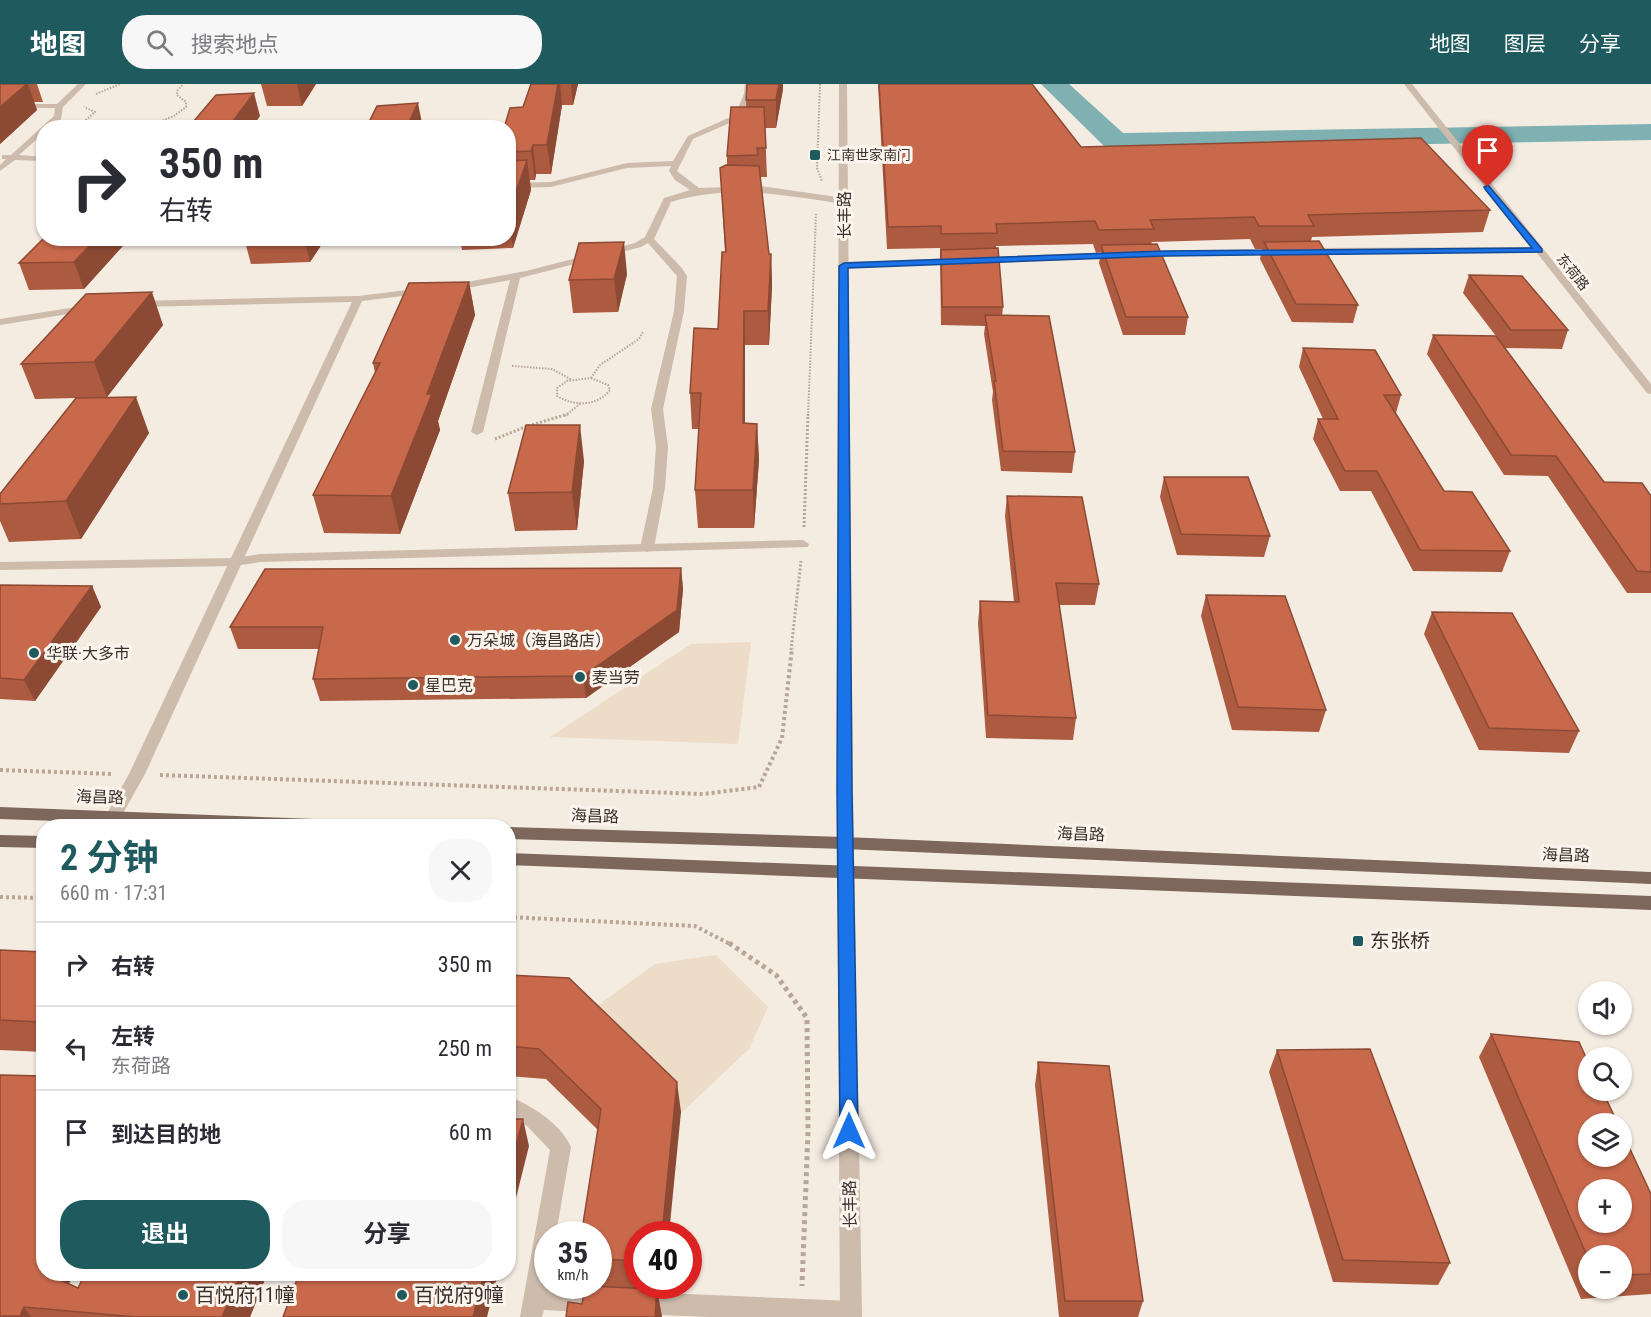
<!DOCTYPE html>
<html lang="zh">
<head>
<meta charset="utf-8">
<style>
  :root { --surface:#fff; --page:#f7f7f7; --text:#2b2b33; --muted:#7c7c81; --line:#e1e1e2; --accent:#1f5a5e }
  body { margin:0; font-family:"Roboto Condensed","Noto Sans SC",sans-serif; background:var(--page); color:var(--text); height:100vh; display:flex; flex-direction:column; font-size:22px; white-space:nowrap }
  * { box-sizing:border-box; margin:0 }
  p { font-size:20px; color:var(--muted) }
  .icon { flex:none; width:33px; height:33px; fill:none; stroke:currentColor; stroke-width:2; stroke-linecap:round; stroke-linejoin:round }
  .map { position:relative; flex:1; overflow:hidden }
  .side { position:absolute; left:36px; top:735px; width:480px; height:462px; display:flex; flex-direction:column; background:var(--surface); border-radius:24px; box-shadow:0 2px 4px #0004 }
  .side>* { flex:none }
  .guide { position:absolute; left:36px; top:36px; width:480px; height:126px; border-radius:24px; box-shadow:0 2px 4px #0004; background:#fff; color:var(--text); overflow:hidden }
  .controls { position:absolute; left:1578px; top:897px; display:grid; gap:12px }
  .controls a { display:grid; place-items:center; width:54px; height:54px; border-radius:50%; background:var(--surface); box-shadow:0 2px 4px #0004; font-size:30px }
  .speed { position:absolute; left:534px; top:1137px; display:flex; gap:12px; font-size:30px; font-weight:700; text-align:center }
  .speed>* { display:grid; place-content:center; width:78px; height:78px; border-radius:50%; background:var(--surface); box-shadow:0 2px 4px #0004; line-height:1 }
  .speed small { font-size:15px; font-weight:400 }
  .speed .limit { border:9px solid #d22; background:#fff; color:#111 }
  .pin { position:absolute; display:grid; place-items:center; width:51px; height:51px; color:#fff; margin:-62px -26px; border-radius:50% 50% 50% 0; rotate:-45deg; box-shadow:0 0 6px #0007 }
  .pin .icon { rotate:45deg }
  .me { position:absolute; width:66px; margin:-33px; rotate:0deg; stroke-linejoin:round; filter:drop-shadow(0 0 4px #0008) }
  .turn { display:flex; align-items:center; gap:21px; height:126px; padding:0 24px; font-size:27px }
  .turn .icon { width:78px; height:78px; stroke-width:2.5 }
  .turn b { display:block; font-size:42px; line-height:51px }
  .round { display:grid; place-items:center; flex:none; width:63px; height:63px; border-radius:24px; background:var(--page) }
  .summary { display:flex; align-items:center; justify-content:space-between; height:102px; padding:0 24px }
  h1 { font-size:36px; font-weight:700; line-height:45px; color:var(--accent) }
  .cta { display:flex; gap:12px; margin-top:auto; padding:12px 24px }
  .cta a { flex:1; height:69px; border-radius:24px; background:var(--accent); color:#fff; font-size:24px; font-weight:700; line-height:69px; text-align:center }
  .cta a+a { background:var(--page); color:var(--text) }
  ul { padding:0; list-style:none }
  li { display:flex; align-items:center; gap:18px; height:84px; padding:0 24px; border-top:2px solid var(--line) }
  li div { flex:1 }
  li b { display:block; font-size:22px }
  li em { font-style:normal }
  header { display:flex; align-items:center; gap:36px; box-sizing:border-box; height:84px; padding:0 30px; background:var(--accent); color:#fff }
  header strong { font-size:28px }
  nav { display:flex; gap:33px; margin-inline-start:auto; font-size:21px }
  .search { width:420px; height:54px; background:var(--page); display:flex; align-items:center; gap:15px; box-sizing:border-box; padding:0 21px; border-radius:24px; color:var(--muted); font-size:22px }
  .map>svg:first-child { display:block }
</style>
</head>
<body>
<header>
<strong>地图</strong>
<div class="search"><svg class="icon" aria-label="search" viewBox="0 0 24 24"><circle cx="10" cy="10" r="6"/><path d="M15 15l6 6"/></svg>搜索地点</div>
<nav><a>地图</a><a>图层</a><a>分享</a></nav>
</header>
<div class="map">
<svg width="1651" height="1233" viewBox="0 0 1651 1233">
  <rect width="100%" height="100%" fill="#f4ebe1"/>
  <g fill="#ecdcc8">
    <polygon points="751,558 738,660 550,653 691,560"/>
    <polygon points="716,871 768,923 749,965 680,1030 582,933 655,880"/>
  </g>
  <g fill="none" stroke-linecap="round" stroke-linejoin="round">
    <polygon fill="#7fb0b2" fill-rule="evenodd" points="1041,0 1069,0 1123,49 1651,40 1651,56 1116,66 1106,64"/>
    <g stroke="#b9a596" stroke-width="2" stroke-dasharray="1.5 1.5" stroke-linecap="butt">
      <polyline points="820,0 817,84 822,97"/>
      <polyline points="96,10 120,0"/>
      <polyline points="72,42 85,37 95,28 84,23"/>
      <polyline points="143,44 174,32 186,23 186,18 177,11 177,7 183,0"/>
      <polyline points="512,282 552,285 572,296"/>
      <path d="M591,294l17,7 2,5c-13,17 -36,16 -53,6v-8l10,-7z"/>
      <polyline points="591,294 600,281 639,255 643,248"/>
      <polyline points="565,332 581,319"/>
      <polyline points="808,332 816,130"/>
    </g>
    <g stroke="#b9a596" stroke-width="3" stroke-dasharray="2 2" stroke-linecap="butt">
      <polyline points="495,355 525,343 568,330"/>
      <polyline points="804,443 808,330"/>
      <polyline points="791,566 801,477"/>
    </g>
    <g stroke="#b9a596" stroke-width="4" stroke-dasharray="3 3" stroke-linecap="butt">
      <polyline points="0,686 113,690"/>
      <polyline points="160,691 703,710 759,703 782,654 792,564"/>
      <polyline points="0,813 44,814"/>
      <polyline points="508,833 695,842 732,861"/>
    </g>
    <polyline stroke="#b9a596" stroke-width="5" stroke-dasharray="4 4" stroke-linecap="butt" points="729,859 776,891 807,934 808,1048 802,1202"/>
    <g fill="#cdbbac" fill-rule="evenodd">
      <polygon points="78,0 86,0 63,23 61,35 50,44 44,44 44,49 19,71 44,73 44,77 15,76 0,87 0,81 6,75 2,75 2,71 11,71 54,32 55,24 0,24 0,20 57,20"/>
      <path d="M745,0h8l-1,10 -11,24 -48,21 -16,32 22,17 61,-2 84,12 4,3 -4,3c-60,-9 -114,-20 -173,-2l-17,37 27,28 6,9 -3,35 -21,98 5,38 -3,41 -11,60 -7,4 -7,-4 13,-60 3,-41 -5,-38 23,-98 3,-35 -29,-33 -7,4 -121,31 -37,154 -6,3 -6,-3 39,-152 -59,11 -5,-3 5,-3 75,-14 109,-28 10,-6 19,-39 26,-8 -15,-10 -6,-9 2,-5 -44,2 -76,19 -43,1v-5l43,-1 76,-19 46,-2 15,-25 47,-21 9,-21z"/>
      <polygon points="424,204 429,207 427,209 362,217 145,690 116,742 100,742 129,690 352,218 137,223 132,220 137,217 358,212"/>
      <polygon points="89,221 94,224 93,226 0,241 0,235"/>
      <path d="M508,1012c23,9 53,28 63,51l-15,87h-8l-1,55 54,2 8,3 3,8 -3,8 -8,3 -57,-3 -2,7h-22l30,-167 -23,-24 -19,-10z"/>
      <polygon points="640,1208 851,1217 859,1220 862,1228 860,1233 708,1233 640,1230 632,1227 629,1219 632,1211"/>
    </g>
    <g fill="#cdbbac" fill-rule="evenodd">
      <polygon points="1404,0 1412,0 1651,300 1651,310 1647,309 1537,169 1303,169 1303,165 1306,164 1532,163"/>
      <polygon points="1282,165 1287,168 1285,170 1144,173 1139,170 1144,167"/>
      <polygon points="1120,168 1123,169 1123,173 844,184 839,181 844,178"/>
      <polygon points="803,456 809,460 808,463 260,478 235,482 0,486 0,478 235,474 260,470"/>
    </g>
    <polygon fill="#cdbbac" fill-rule="evenodd" points="839,0 847,0 853,707 862,1233 840,1233 837,707"/>
    <g fill="#7d675c" fill-rule="evenodd">
      <polygon points="0,723 341,736 347,738 349,742 200,742 0,735"/>
      <polygon points="508,743 845,753 1651,788 1651,800 845,765 508,755"/>
      <polygon points="0,751 44,752 44,764 0,763"/>
      <polygon points="508,769 1651,812 1651,826 508,781"/>
    </g>
  </g>
  <g fill="#ac5a40" fill-rule="evenodd">
    <polygon points="0,0 37,0 43,18 34,18 37,26 0,60"/>
    <polygon points="261,0 316,0 302,22 267,22"/>
    <polygon points="531,0 578,0 573,21 562,21 551,90 536,90 535,96 530,96 531,106 513,164 462,166 460,154 508,154 508,44 523,23"/>
    <polygon points="747,0 783,0 783,5 776,44 765,44 767,93 760,93 769,170 771,170 772,202 769,261 745,261 745,340 757,340 759,376 754,444 698,444 695,406 699,345 692,345 690,309 718,245 725,168 720,84 727,81 727,72 746,23"/>
    <polygon points="878,0 1032,0 1081,63 1490,126 1483,148 1312,153 1311,157 1358,221 1353,239 1292,238 1260,175 1262,165 1255,165 1250,155 1152,158 1151,160 1188,233 1185,251 1123,251 1099,179 1101,168 1096,169 1093,160 996,162 1003,223 1002,232 1075,368 1072,389 1001,387 992,316 993,308 984,250 985,242 941,241 940,164 887,165"/>
    <polygon points="130,154 84,205 29,206 19,179"/>
    <polygon points="244,154 326,154 310,178 251,180"/>
    <polygon points="627,190 618,228 573,229 569,196"/>
    <polygon points="1469,191 1568,246 1562,265 1505,264 1604,398 1651,412 1651,509 1627,509 1548,392 1504,391 1427,270 1433,251 1496,252 1463,209"/>
    <polygon points="469,198 475,231 438,337 440,346 400,450 324,449 313,411 375,289 373,279"/>
    <polygon points="163,241 107,313 149,349 81,455 9,458 0,437 0,410 76,314 35,315 21,280"/>
    <polygon points="1303,264 1401,311 1396,329 1444,407 1510,467 1502,488 1413,487 1371,407 1340,407 1313,355 1318,335 1323,335 1299,283"/>
    <polygon points="584,377 577,446 515,447 508,409"/>
    <polygon points="1164,393 1270,452 1264,473 1177,471 1160,413"/>
    <polygon points="1007,412 1099,500 1095,521 1059,521 1076,634 1073,656 986,654 978,539 980,517 1014,518 1005,432"/>
    <polygon points="681,484 683,505 679,548 586,614 320,617 313,595 319,565 238,565 230,543"/>
    <polygon points="0,501 92,502 101,523 35,617 0,615"/>
    <polygon points="1206,511 1326,626 1319,648 1232,646 1201,532"/>
    <polygon points="1432,528 1579,647 1569,669 1479,666 1424,550"/>
    <polygon points="0,866 44,868 44,968 0,966"/>
    <polygon points="508,891 681,1028 638,1150 638,1202 665,1202 664,1207 657,1206 662,1233 582,1220 594,1203 594,1202 598,1202 598,1150 583,1150 582,1146 598,1046 546,995 508,992"/>
    <path d="M1491,950l160,160v100l-70,5 -102,-242zM1588,1172h34v32h-34z"/>
    <polygon points="1277,966 1450,1179 1438,1201 1333,1198 1269,988"/>
    <polygon points="1038,978 1143,1217 1138,1233 1059,1233 1035,1001"/>
    <polygon points="0,991 44,1190 73,1190 69,1200 78,1204 267,1190 250,1233 0,1233"/>
  </g>
  <g fill="#8c4a34">
    <polygon points="27,0 28,0 37,26 0,60 0,23"/>
    <polygon points="297,0 316,0 302,22"/>
    <polygon points="558,0 560,0 562,21 551,90 547,61"/>
    <polygon points="571,0 578,0 573,21"/>
    <polygon points="779,0 783,0 783,5 776,44 776,16"/>
    <polygon points="254,9 260,32 252,44 228,44"/>
    <polygon points="418,19 423,44 406,44"/>
    <polygon points="533,61 536,90 535,96 531,67"/>
    <polygon points="527,76 531,106 513,164 508,131"/>
    <polygon points="97,154 130,154 84,205 74,178"/>
    <polygon points="304,154 326,154 310,178"/>
    <polygon points="624,158 627,190 618,228 614,195"/>
    <polygon points="771,170 772,202 769,261 768,227"/>
    <polygon points="469,198 475,231 438,337 440,346 400,450 391,412 427,310"/>
    <polygon points="152,208 163,241 107,313 94,278"/>
    <polygon points="744,227 745,261 745,376 743,339"/>
    <polygon points="136,313 149,349 81,455 66,417"/>
    <polygon points="757,340 759,376 754,444 753,406"/>
    <polygon points="580,341 584,377 577,446 572,408"/>
    <polygon points="681,484 683,505 679,548 586,614 583,592"/>
    <polygon points="92,502 101,523 35,617 24,596"/>
    <polygon points="44,931 44,943 40,938"/>
    <polygon points="677,998 681,1028 669,1150 662,1150"/>
    <polygon points="523,1035 529,1062 508,1146 508,1092"/>
    <polygon points="44,1182 44,1190 73,1190 62,1215 41,1187"/>
    <polygon points="241,1190 267,1190 250,1233 222,1233"/>
    <polygon points="484,1190 498,1190 487,1233 473,1233"/>
    <polygon points="657,1205 662,1233 655,1233"/>
    <polygon points="24,1223 31,1233 21,1233 20,1232"/>
  </g>
  <g fill="#c8694b" stroke="#8c4a34" stroke-width="1.5" fill-rule="evenodd">
    <polygon points="0,0 27,0 0,23"/>
    <polygon points="531,0 558,0 547,61 533,61 531,67 508,68 508,44 504,44 510,24 523,23"/>
    <polygon points="747,0 779,0 776,16 746,16"/>
    <polygon points="879,0 1032,0 1081,63 1421,54 1490,126 1308,131 1314,142 1259,142 1254,133 1150,136 1154,145 1099,146 1095,137 996,140 997,149 941,150 941,142 888,143"/>
    <polygon points="254,9 228,44 188,44 216,11"/>
    <polygon points="418,19 406,44 366,44 377,22"/>
    <polygon points="731,23 764,23 766,64 757,64 758,71 727,72"/>
    <polygon points="527,76 508,131 508,77"/>
    <polygon points="726,81 759,82 769,170 771,170 768,227 744,227 743,339 757,340 753,406 695,406 701,309 690,309 694,244 718,245 722,168 726,168 720,84"/>
    <polygon points="44,154 97,154 74,178 19,179"/>
    <polygon points="1319,157 1358,221 1296,220 1264,158"/>
    <polygon points="624,158 614,195 569,196 579,159"/>
    <polygon points="1157,160 1188,233 1126,233 1101,161"/>
    <polygon points="998,164 1003,223 942,223 941,166"/>
    <polygon points="1469,191 1522,192 1568,246 1511,246"/>
    <polygon points="469,198 427,310 432,310 391,412 313,411 380,279 373,279 409,199"/>
    <polygon points="152,208 94,278 21,280 86,210"/>
    <polygon points="985,231 1049,232 1075,368 1003,367 994,297 996,297"/>
    <polygon points="1433,251 1496,252 1604,398 1642,399 1651,412 1651,488 1637,487 1556,372 1511,371"/>
    <polygon points="1303,264 1375,266 1401,311 1384,311 1444,407 1472,408 1510,467 1420,466 1377,387 1345,387 1318,335 1338,335"/>
    <polygon points="136,313 66,417 0,420 0,410 76,314"/>
    <polygon points="526,341 580,341 572,408 508,409"/>
    <polygon points="1164,393 1248,393 1270,452 1181,450"/>
    <polygon points="1007,412 1082,413 1099,500 1056,499 1076,634 988,631 980,517 1019,518"/>
    <polygon points="681,484 677,526 583,592 313,595 323,543 230,543 265,485"/>
    <polygon points="0,501 92,502 24,596 0,594"/>
    <polygon points="1206,511 1285,512 1326,626 1238,623"/>
    <polygon points="1432,528 1512,529 1579,647 1489,644"/>
    <polygon points="0,866 44,868 44,931 40,938 0,936"/>
    <polygon points="508,891 569,894 677,998 662,1150 638,1150 638,1177 598,1175 598,1150 592,1150 592,1147 582,1146 601,1025 539,965 508,962"/>
    <path d="M1491,950l88,8 9,20v28h14l16,34h-30v32h34v-24l29,62v80l-29,1v-19h-34v2zM1588,1106h34v32h-34z"/>
    <polygon points="1370,965 1450,1179 1343,1176 1277,966"/>
    <polygon points="1038,978 1109,982 1143,1217 1065,1217"/>
    <polygon points="0,991 44,992 44,1182 41,1187 44,1188 44,1190 47,1190 78,1204 85,1190 241,1190 222,1233 136,1233 24,1223 20,1232 0,1232"/>
    <polygon points="508,1035 523,1035 508,1092"/>
    <polygon points="299,1190 484,1190 473,1233 283,1233"/>
    <polygon points="585,1202 657,1205 655,1233 566,1233 568,1218 582,1220"/>
  </g>
  <polygon fill="#1a73e8" stroke="#114b97" stroke-width="1.5" points="1488,101 1542,165 1542,168 1164,172 848,184 852,707 858,1047 856,1053 849,1055 843,1053 840,1047 837,707 839,182 844,179 1164,167 1532,164 1485,105 1484,103"/>
  <g fill="#1f5a5e" stroke="#fbf5ee" stroke-width="2">
    <rect x="809" y="65" width="12" height="12" rx="3"/>
    <circle cx="455" cy="556" r="6"/>
    <circle cx="34" cy="569" r="6"/>
    <circle cx="580" cy="593" r="6"/>
    <circle cx="413" cy="601" r="6"/>
    <rect x="1352" y="851" width="12" height="12" rx="3"/>
    <circle cx="183" cy="1211" r="6"/>
    <circle cx="402" cy="1211" r="6"/>
  </g>
  <g text-anchor="middle" dominant-baseline="central" stroke-width="6" stroke-linejoin="round" paint-order="stroke">
    <g font-size="14" fill="#3b302b" stroke="#fbf5ee" text-anchor="start">
      <text x="827" y="71">江南世家南门</text>
    </g>
    <g font-size="14" fill="#3b302b" stroke="#fbf5ee">
      <text transform="translate(1573 188) rotate(51)">东荷路</text>
    </g>
    <g font-size="16" fill="#3b302b" stroke="#fbf5ee">
      <text transform="translate(844 131) rotate(-90)">长丰路</text>
      <text transform="translate(100 713) rotate(2)">海昌路</text>
      <text transform="translate(595 732) rotate(2)">海昌路</text>
      <text transform="translate(1081 750) rotate(2)">海昌路</text>
      <text transform="translate(1566 771) rotate(2)">海昌路</text>
      <text transform="translate(850 1120) rotate(-91)">长丰路</text>
    </g>
    <g font-size="16" fill="#3b302b" stroke="#fbf5ee" text-anchor="start">
      <text x="467" y="556">万朵城（海昌路店）</text>
      <text x="46" y="569">华联·大多市</text>
      <text x="592" y="593">麦当劳</text>
      <text x="425" y="601">星巴克</text>
    </g>
    <g font-size="20" fill="#3b302b" stroke="#fbf5ee" text-anchor="start">
      <text x="1370" y="857">东张桥</text>
      <text x="195" y="1211">百悦府11幢</text>
      <text x="414" y="1211">百悦府9幢</text>
    </g>
  </g>
</svg>
<div class="controls">
<a><svg class="icon" aria-label="sound" viewBox="0 0 24 24"><path d="M4 9h4l5-4v14l-5-4H4zM17 9q2 3 0 6"/></svg></a>
<a><svg class="icon" aria-label="search" viewBox="0 0 24 24"><circle cx="10" cy="10" r="6"/><path d="M15 15l6 6"/></svg></a>
<a><svg class="icon" aria-label="layers" viewBox="0 0 24 24"><path d="M12 4l9 5-9 5-9-5zM3 14l9 5 9-5"/></svg></a>
<a>+</a>
<a>−</a>
</div>
<div class="speed"><div>35<small>km/h</small></div><div class="limit">40</div></div>
<div class="pin" style="left:1488px;top:103px;background:#d93025"><svg class="icon" aria-label="arrive" viewBox="0 0 24 24"><path d="M6 21V4h12l-3 4 3 4H6"/></svg></div>
<svg class="me" style="left:849px;top:1047px" viewBox="-20 -20 40 40"><path d="M0-17L14 15 0 8-14 15z" fill="#1a73e8" stroke="#fff" stroke-width="4"/></svg>
<div class="guide">
<div class="turn"><svg class="icon" aria-label="right" viewBox="0 0 24 24"><path d="M7 20v-9h11M14 6l5 5-5 5"/></svg><div><b>350 m</b>右转</div></div>
</div>
<section class="side">
<div class="summary"><div><h1>2 分钟</h1><p>660 m · 17:31</p></div><a class="round"><svg class="icon" aria-label="close" viewBox="0 0 24 24"><path d="M6 6l12 12M18 6L6 18"/></svg></a></div>
<ul>
<li><svg class="icon" aria-label="right" viewBox="0 0 24 24"><path d="M7 20v-9h11M14 6l5 5-5 5"/></svg><div><b>右转</b></div><em>350 m</em></li>
<li><svg class="icon" aria-label="left" viewBox="0 0 24 24"><path d="M17 20v-9H6M10 6l-5 5 5 5"/></svg><div><b>左转</b><p>东荷路</p></div><em>250 m</em></li>
<li><svg class="icon" aria-label="arrive" viewBox="0 0 24 24"><path d="M6 21V4h12l-3 4 3 4H6"/></svg><div><b>到达目的地</b></div><em>60 m</em></li>
</ul>
<div class="cta"><a>退出</a><a>分享</a></div>
</section>
</div>
</body>
</html>
